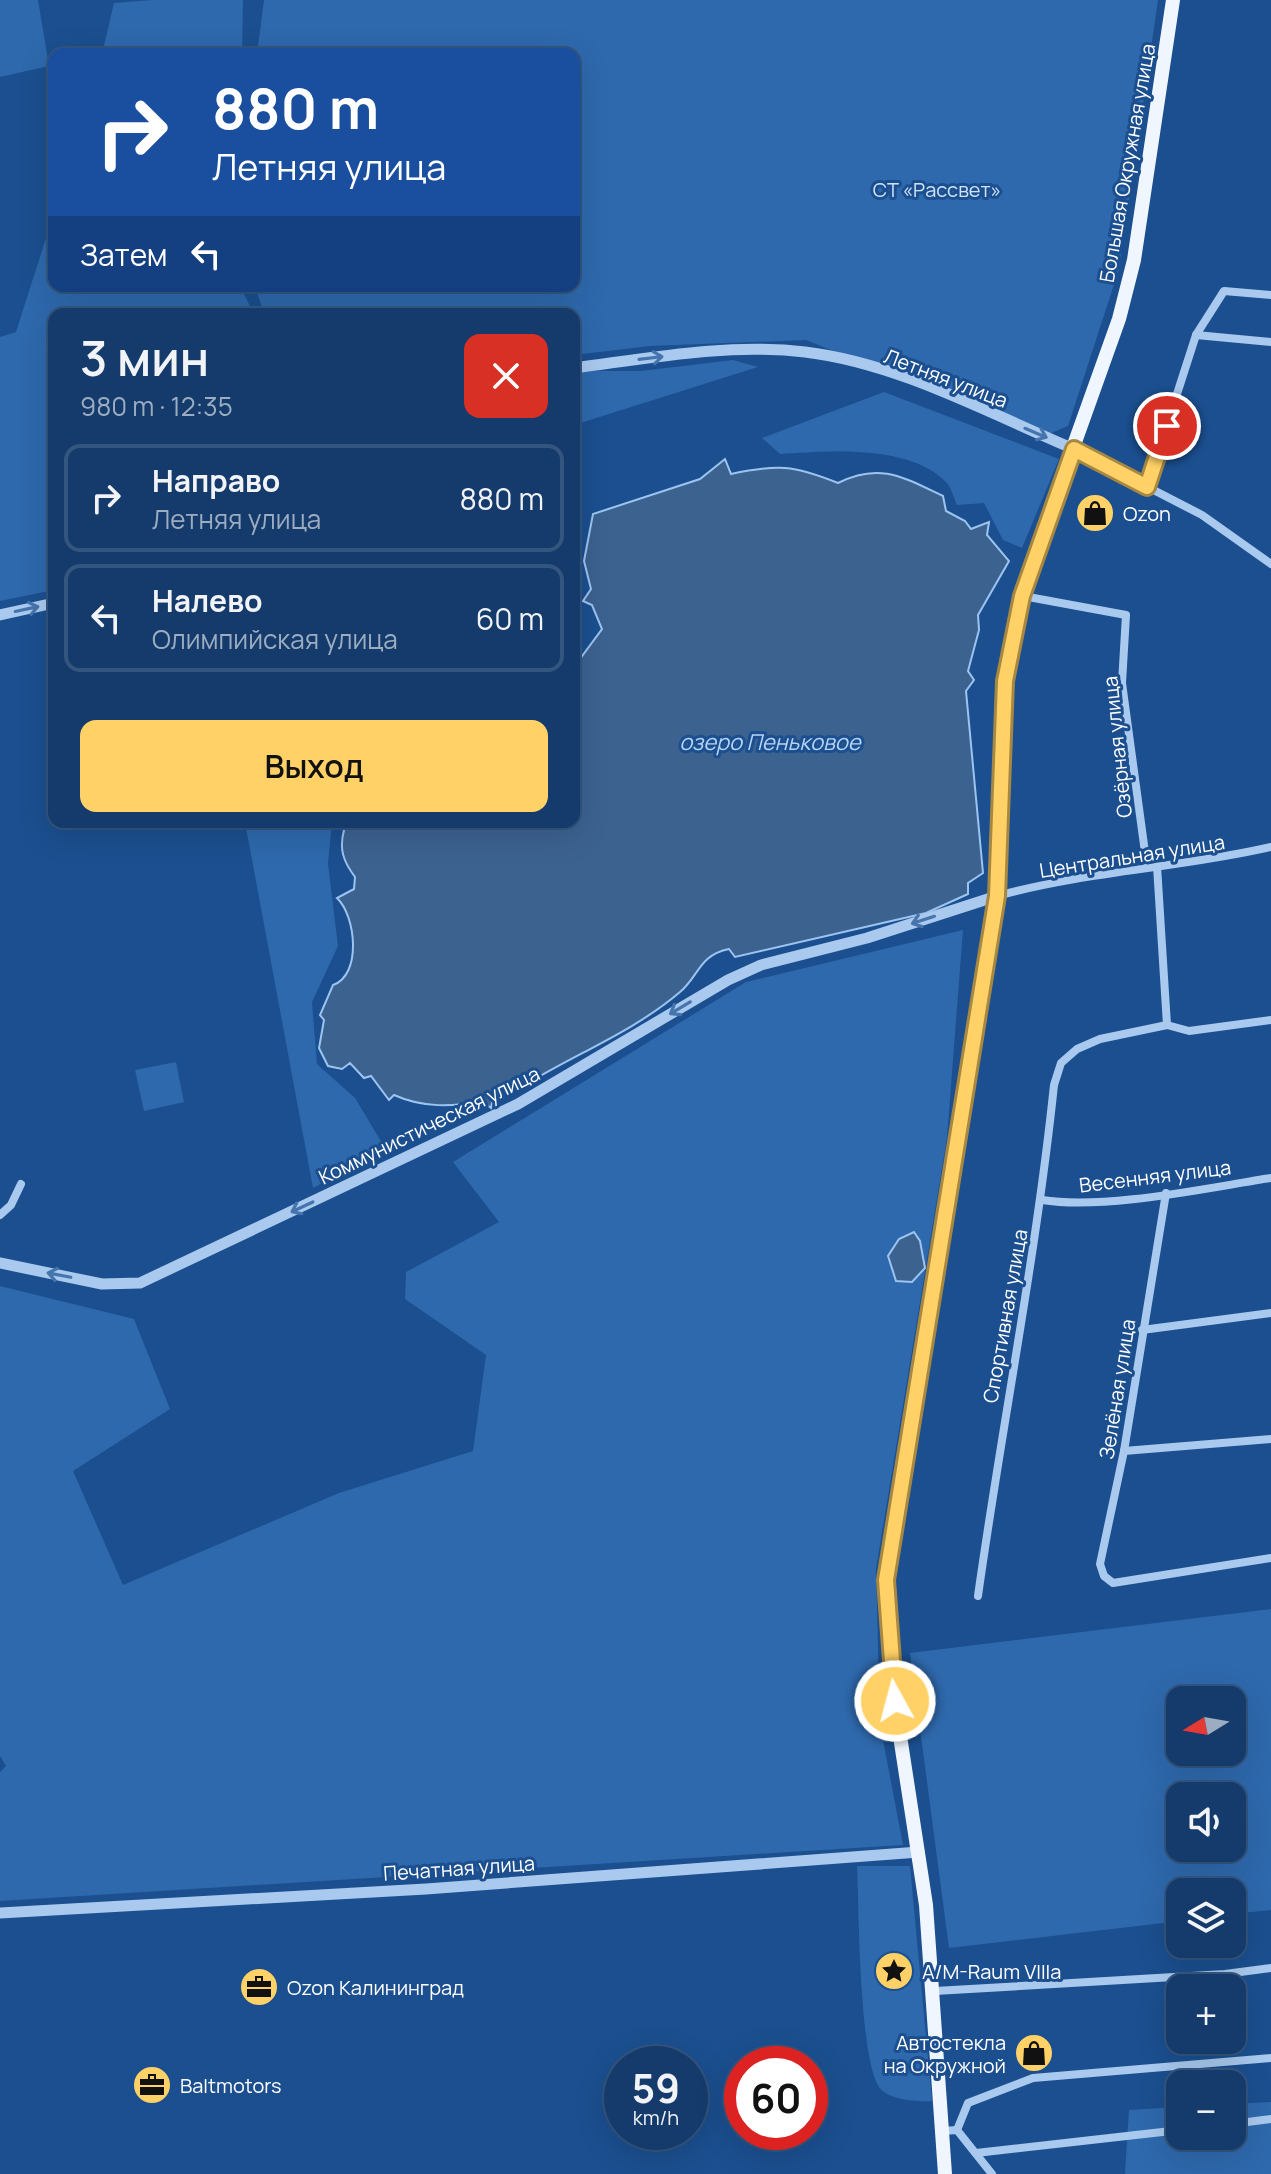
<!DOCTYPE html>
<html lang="ru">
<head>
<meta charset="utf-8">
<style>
  :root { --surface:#143b6b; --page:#214673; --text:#f1f3f6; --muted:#9dadc1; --line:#33557e; --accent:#ffd166 }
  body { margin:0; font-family:Manrope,sans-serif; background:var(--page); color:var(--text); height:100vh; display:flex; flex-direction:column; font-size:30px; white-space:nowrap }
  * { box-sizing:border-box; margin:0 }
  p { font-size:26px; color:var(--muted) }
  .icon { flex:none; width:44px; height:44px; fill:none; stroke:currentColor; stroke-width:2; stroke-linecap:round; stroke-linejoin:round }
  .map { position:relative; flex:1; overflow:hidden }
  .details { position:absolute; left:48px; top:308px; width:532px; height:520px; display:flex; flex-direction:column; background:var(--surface); border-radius:16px; box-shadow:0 8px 32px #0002,0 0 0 2px var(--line) }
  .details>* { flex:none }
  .banner { position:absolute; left:48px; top:48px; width:532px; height:244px; border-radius:16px; box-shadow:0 8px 32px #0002,0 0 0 2px var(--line); background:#1a4fa0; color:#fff; overflow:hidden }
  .needle { width:52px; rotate:259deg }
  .buttons { position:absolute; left:1166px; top:1686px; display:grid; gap:16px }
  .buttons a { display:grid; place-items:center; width:80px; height:80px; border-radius:16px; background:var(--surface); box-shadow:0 8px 32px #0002,0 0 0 2px var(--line); font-size:40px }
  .speed { position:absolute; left:604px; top:2046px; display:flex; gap:16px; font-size:40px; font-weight:700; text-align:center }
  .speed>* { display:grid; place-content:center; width:104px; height:104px; border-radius:50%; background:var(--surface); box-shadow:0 8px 32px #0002,0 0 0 2px var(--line); line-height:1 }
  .speed small { font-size:20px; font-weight:400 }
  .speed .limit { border:12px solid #d22; background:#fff; color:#111 }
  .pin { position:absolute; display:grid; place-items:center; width:68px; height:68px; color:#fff; margin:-34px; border:4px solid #fff; border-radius:50%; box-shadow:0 2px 8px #0007 }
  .me { position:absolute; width:88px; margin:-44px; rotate:353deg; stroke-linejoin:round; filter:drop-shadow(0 0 6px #0008) }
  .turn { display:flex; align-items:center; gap:28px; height:168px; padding:0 32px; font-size:36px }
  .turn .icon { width:104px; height:104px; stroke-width:2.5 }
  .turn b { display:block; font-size:56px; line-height:68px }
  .then { display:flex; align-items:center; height:76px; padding:0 32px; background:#0003; gap:16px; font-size:30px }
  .round { display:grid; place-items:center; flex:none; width:84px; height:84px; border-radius:16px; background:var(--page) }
  .head { display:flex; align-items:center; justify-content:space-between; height:136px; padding:0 32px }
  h1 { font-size:48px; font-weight:600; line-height:60px }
  .action { display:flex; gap:16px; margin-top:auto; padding:16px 32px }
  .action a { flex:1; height:92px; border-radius:16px; background:var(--accent); color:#111; font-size:32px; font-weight:600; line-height:92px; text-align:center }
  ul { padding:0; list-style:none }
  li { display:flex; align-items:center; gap:24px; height:108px; margin:0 16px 12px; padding:0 16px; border:4px solid var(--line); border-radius:16px }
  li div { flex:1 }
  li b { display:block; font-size:30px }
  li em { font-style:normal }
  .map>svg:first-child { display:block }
</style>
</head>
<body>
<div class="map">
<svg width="1271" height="2174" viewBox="0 0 1271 2174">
  <rect width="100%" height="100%" fill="#1b4f8f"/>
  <g fill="#2e69ad" fill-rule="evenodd">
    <polygon points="0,0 38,0 49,66 0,77"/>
    <polygon points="152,0 243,0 242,54 102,54 114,3"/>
    <polygon points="264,0 1158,0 1119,269 1068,426 1044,436 806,340 650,346 574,355 574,314 264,314 255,286 574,286 574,54 257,54"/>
    <polygon points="54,213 54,286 240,286 254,314 54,314 54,590 0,601 0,337 16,332"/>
    <polygon points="733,360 758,367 574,425 574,371 641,371"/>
    <path d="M884,392l175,67 -37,89 -19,-8 -19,-37 -27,2c-3,-7 -6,-18 -11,-23 -37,-38 -118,-31 -166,-28l-18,-16z"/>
    <polygon points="245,822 332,822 328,864 338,946 312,1002 317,1064 355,1098 385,1148 313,1188"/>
    <polygon points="963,930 947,1138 876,1569 880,1724 903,1845 0,1901 0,1772 6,1766 0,1756 0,1286 134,1319 170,1409 73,1471 123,1585 339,1493 473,1451 486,1355 405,1299 406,1272 499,1222 453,1162 746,982"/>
    <polygon points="176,1062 184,1102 144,1111 135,1070"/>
    <path d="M1271,1609v301l-39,4v-22h-52v29l-231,27 -39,-295zM1232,1700v52h-52v-52zM1232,1796v52h-52v-52z"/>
    <path d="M857,1866h53l22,235c-15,1 -44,-1 -53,-14 -20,-30 -20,-178 -22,-221z"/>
    <polygon points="1271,2102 1271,2174 1125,2174 1129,2110 1180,2107 1180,2136 1232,2136 1232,2104"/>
  </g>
  <g fill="#3c6290" stroke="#9cc4f0" stroke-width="2">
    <path d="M725,459l6,15c47,-10 62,-9 107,9 41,-21 65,-6 105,13l3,15 19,10 6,8 18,-7 -2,13 22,26 -31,54 1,15 -11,41 6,9 -8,11 17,182 -15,10v11l-42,19 -191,44 -6,-8c-30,6 -30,27 -49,43 -48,41 -108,63 -160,96l-13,-4 -12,4 -4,20 -9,-7c-30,6 -59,7 -88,-6l-5,5 -18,-24 -7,2 -14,-15 -8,6 -14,-3 -9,-18 5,-28 -4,-5 13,-30c29,-10 23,-69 4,-87l17,-9 1,-12c-12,-16 -16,-28 -11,-47l11,-8h219v-155l28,-38 -10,-24 -9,-4 8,-12 -7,-28 9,-47 107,-35z"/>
    <polygon points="914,1232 920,1241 925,1268 912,1282 896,1281 888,1256 899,1239"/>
  </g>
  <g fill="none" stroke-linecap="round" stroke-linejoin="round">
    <g stroke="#a9c9ee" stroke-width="8">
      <polyline points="1196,335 1271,342"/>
      <polyline points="1074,449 1202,515 1271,564"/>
      <polyline points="1147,487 1196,335 1224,291 1271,295"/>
      <polyline points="1023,596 1126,615 1122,683 1147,867"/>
      <polyline points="1157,866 1167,1025"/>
      <path d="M997,896c90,-25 184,-28 274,-49"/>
      <polyline points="1166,1193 1124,1451 1100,1564 1104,1576 1113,1583 1271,1558"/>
      <path d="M1042,1200c63,10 164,-12 229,-22"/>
      <polyline points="0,1215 11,1205 21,1184"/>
      <polyline points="1142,1330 1271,1313"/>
      <polyline points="1124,1451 1271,1439"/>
      <path d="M978,1596c24,-171 58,-339 76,-511l7,-22 16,-14 23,-10 67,-14 22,6 82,-11"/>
      <polyline points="935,1991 1225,1974 1271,1968"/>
      <polyline points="1232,2124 1271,2119"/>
      <polyline points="957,2130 968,2103 1033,2078 1271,2058"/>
      <polyline points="943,2131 957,2130 992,2174"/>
      <polyline points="976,2153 1180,2130"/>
    </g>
    <g stroke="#a9c9ee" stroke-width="11">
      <path d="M574,368c76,-10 154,-25 231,-16 93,11 183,61 269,97"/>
      <polyline points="0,615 54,603"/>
      <polyline points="0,1263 102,1284 140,1283 518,1104 728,980 761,965 867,938 997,896"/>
      <polyline points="0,1913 426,1889 919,1852"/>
    </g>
    <polyline stroke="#f0f6ff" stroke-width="14" points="945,2174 926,1905 890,1671 886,1580 997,896 1001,739 1012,637 1040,540 1119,319 1134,260 1173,0"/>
  </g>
  <defs><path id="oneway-shaft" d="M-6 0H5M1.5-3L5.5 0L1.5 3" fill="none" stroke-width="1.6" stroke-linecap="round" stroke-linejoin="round" transform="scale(2)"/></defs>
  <g stroke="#4674ac">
    <use href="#oneway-shaft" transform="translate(651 358) rotate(-7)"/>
    <use href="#oneway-shaft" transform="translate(1036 433) rotate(23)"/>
    <use href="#oneway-shaft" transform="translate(27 609) rotate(-12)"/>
    <use href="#oneway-shaft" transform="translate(923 920) rotate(162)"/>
    <use href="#oneway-shaft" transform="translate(680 1008) rotate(149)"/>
    <use href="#oneway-shaft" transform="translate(302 1207) rotate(155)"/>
    <use href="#oneway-shaft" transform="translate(59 1275) rotate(-169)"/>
  </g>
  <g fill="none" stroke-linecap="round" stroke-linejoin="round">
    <g stroke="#a68842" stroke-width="20">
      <polyline id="route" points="895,1701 886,1580 997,896 1005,681 1022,596 1074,449 1147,487 1167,426"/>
    </g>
    <use href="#route" stroke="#ffd166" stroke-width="14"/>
  </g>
  <defs>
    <g id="shop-disc" transform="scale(2)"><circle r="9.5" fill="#ffd166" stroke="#1b4f8f"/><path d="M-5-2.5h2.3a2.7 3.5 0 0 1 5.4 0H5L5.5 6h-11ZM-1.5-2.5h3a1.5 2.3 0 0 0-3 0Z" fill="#111"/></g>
    <g id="sight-disc" transform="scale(2)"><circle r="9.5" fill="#ffd166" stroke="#1b4f8f"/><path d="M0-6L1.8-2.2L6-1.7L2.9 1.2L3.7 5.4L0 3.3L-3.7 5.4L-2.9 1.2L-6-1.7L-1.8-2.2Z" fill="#111"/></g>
    <g id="office-disc" transform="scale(2)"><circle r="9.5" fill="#ffd166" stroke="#1b4f8f"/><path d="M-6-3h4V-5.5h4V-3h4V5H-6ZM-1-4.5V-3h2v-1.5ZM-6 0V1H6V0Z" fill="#111"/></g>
  </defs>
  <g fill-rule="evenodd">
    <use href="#shop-disc" x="1095" y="513"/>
    <use href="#sight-disc" x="894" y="1971"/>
    <use href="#office-disc" x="259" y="1987"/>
    <use href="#shop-disc" x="1034" y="2053"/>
    <use href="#office-disc" x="152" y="2085"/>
  </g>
  <g text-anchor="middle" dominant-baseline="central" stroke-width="6" stroke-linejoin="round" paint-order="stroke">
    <g font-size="20" fill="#fff" stroke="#1b4f8f">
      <text transform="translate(1127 163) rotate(-80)">Большая Окружная улица</text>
      <text transform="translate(946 378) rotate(21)">Летняя улица</text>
      <text transform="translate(1117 747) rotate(-96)">Озёрная улица</text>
      <text transform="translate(1132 856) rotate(-9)">Центральная улица</text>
      <text transform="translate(429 1125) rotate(-26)">Коммунистическая улица</text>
      <text transform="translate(1155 1176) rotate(-7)">Весенняя улица</text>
      <text transform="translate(1005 1316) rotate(-80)">Спортивная улица</text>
      <text transform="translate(1117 1389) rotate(-81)">Зелёная улица</text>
      <text transform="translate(459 1868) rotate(-4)">Печатная улица</text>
    </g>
    <g font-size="20" fill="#cfe3fa" stroke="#1b4f8f">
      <text x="937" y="189">СТ «Рассвет»</text>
    </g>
    <g font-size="20" fill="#fff" stroke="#1b4f8f" text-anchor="start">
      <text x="1123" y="513">Ozon</text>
      <text x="922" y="1971">A/M-Raum VIIIa</text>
      <text x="287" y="1987">Ozon Калининград</text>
      <text x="1006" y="2042" text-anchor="end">Автостекла<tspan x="1006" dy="23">на Окружной</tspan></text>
      <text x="180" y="2085">Baltmotors</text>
    </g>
    <g font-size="22" font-style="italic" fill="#b5d3f5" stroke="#1b4f8f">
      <text x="770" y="742">озеро Пеньковое</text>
    </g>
  </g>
</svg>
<div class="buttons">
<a><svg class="needle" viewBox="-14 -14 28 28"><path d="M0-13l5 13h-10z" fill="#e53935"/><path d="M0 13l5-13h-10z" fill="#9dadc1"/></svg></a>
<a><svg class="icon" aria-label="sound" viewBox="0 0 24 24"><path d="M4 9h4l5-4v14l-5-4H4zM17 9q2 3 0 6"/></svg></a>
<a><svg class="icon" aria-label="layers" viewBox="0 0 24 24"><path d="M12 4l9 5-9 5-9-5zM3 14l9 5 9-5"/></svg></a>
<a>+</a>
<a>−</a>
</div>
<div class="speed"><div>59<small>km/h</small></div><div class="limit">60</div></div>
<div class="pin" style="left:1167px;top:426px;background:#d93025"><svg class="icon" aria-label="arrive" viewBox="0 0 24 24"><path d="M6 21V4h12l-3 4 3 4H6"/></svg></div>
<svg class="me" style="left:895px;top:1701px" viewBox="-20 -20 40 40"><circle r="17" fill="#ffd166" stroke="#fff" stroke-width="3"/><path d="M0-11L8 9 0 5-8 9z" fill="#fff"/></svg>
<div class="banner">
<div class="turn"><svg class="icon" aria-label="right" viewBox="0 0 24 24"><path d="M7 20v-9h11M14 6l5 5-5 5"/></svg><div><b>880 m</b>Летняя улица</div></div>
<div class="then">Затем<svg class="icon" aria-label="left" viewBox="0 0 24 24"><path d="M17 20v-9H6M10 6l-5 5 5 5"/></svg></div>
</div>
<section class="details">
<div class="head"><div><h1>3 мин</h1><p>980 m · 12:35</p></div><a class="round" style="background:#d93025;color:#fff"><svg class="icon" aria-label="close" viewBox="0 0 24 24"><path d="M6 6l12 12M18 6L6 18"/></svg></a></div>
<ul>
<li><svg class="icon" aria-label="right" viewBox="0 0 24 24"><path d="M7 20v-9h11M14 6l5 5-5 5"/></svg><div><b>Направо</b><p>Летняя улица</p></div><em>880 m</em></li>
<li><svg class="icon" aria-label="left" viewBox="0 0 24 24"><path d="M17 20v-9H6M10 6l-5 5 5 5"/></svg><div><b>Налево</b><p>Олимпийская улица</p></div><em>60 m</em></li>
</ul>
<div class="action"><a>Выход</a></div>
</section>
</div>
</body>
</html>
